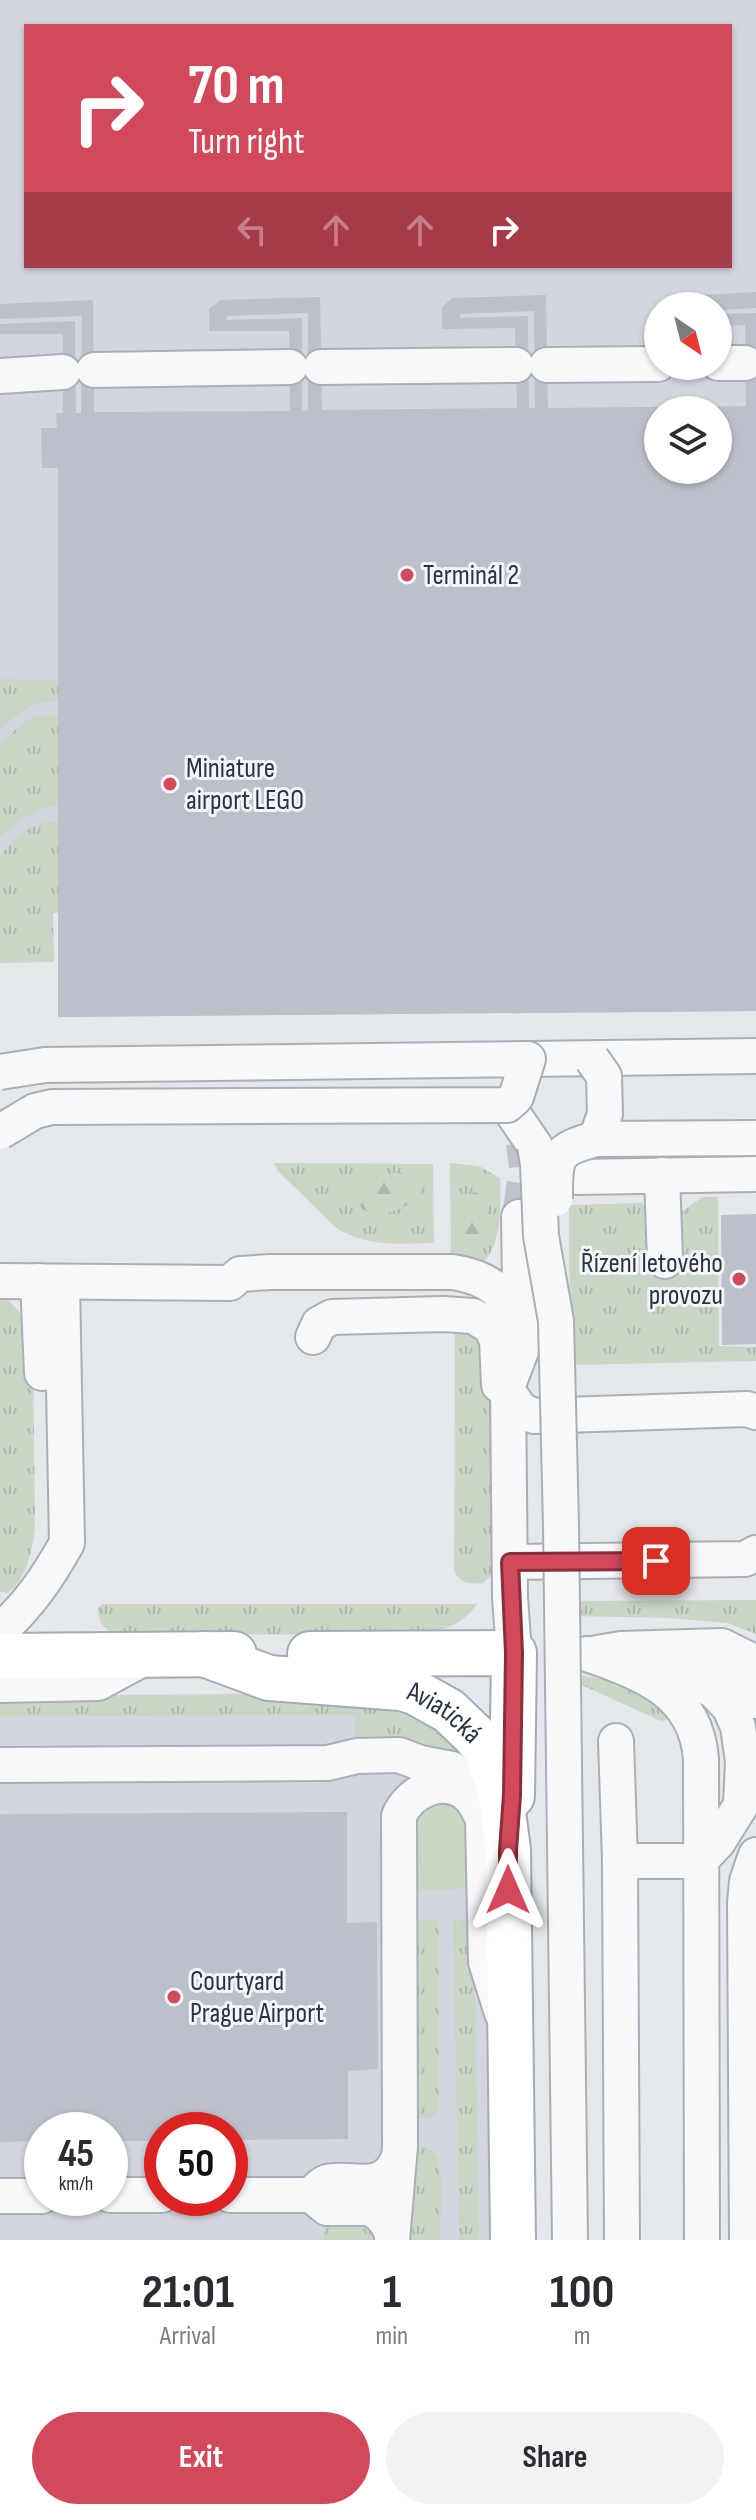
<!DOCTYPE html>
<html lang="en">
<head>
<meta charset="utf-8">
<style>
  :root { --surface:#fff; --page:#f2f2f3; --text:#2b2b33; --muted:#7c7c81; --accent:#d1495b }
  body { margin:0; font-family:"Sofia Sans Condensed",sans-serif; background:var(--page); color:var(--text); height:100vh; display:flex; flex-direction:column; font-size:30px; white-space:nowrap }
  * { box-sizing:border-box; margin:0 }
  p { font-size:26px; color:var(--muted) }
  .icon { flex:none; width:44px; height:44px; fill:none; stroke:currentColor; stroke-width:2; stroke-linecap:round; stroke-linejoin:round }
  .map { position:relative; height:2240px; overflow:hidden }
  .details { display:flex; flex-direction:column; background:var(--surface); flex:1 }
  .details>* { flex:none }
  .banner { position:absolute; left:24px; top:24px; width:708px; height:244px; border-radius:0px; box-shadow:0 2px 6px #0004; background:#d1495b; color:#fff; overflow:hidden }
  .needle { width:52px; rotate:145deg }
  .fabs { position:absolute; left:644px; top:292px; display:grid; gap:16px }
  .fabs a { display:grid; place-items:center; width:88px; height:88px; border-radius:50%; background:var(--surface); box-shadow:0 2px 6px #0004; font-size:40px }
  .speed { position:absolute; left:24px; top:2112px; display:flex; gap:16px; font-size:40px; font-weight:700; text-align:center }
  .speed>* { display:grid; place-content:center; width:104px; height:104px; border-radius:50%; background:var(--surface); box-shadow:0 2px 6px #0004; line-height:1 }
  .speed small { font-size:20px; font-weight:400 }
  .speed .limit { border:12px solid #d22; background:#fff; color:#111 }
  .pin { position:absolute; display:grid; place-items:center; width:68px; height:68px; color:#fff; margin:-34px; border-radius:16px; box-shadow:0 4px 12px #0006 }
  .me { position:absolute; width:88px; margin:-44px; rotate:0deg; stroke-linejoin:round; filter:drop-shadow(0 0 6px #0008) }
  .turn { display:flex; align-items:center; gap:28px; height:168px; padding:0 32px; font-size:36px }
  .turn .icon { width:104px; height:104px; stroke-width:2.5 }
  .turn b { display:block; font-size:56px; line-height:68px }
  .lanes { display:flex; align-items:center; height:76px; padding:0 32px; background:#0003; justify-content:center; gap:40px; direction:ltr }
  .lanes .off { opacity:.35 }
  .eta { display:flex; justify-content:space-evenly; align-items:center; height:136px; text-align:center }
  .eta b { font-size:48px; font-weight:700; line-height:56px }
  .primary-button { display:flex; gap:16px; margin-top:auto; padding:16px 32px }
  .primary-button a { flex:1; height:92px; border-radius:48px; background:var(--accent); color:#fff; font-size:32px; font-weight:700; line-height:92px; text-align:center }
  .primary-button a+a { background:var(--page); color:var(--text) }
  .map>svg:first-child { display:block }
</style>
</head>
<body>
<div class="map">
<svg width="756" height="2240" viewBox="0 0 756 2240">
  <defs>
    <pattern id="grass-tufts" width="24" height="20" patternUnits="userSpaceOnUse" patternTransform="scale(2)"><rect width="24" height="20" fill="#c9d6c5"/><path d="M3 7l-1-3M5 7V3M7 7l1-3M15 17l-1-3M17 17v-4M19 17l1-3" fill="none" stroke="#adb8ab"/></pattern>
    <pattern id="forest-firs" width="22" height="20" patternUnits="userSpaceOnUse" patternTransform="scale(2)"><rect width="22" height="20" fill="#c9d6c5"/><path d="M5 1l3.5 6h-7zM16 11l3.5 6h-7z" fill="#adb8ab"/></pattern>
  </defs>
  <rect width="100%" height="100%" fill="#e4e7ec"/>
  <g fill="#d2d6de" fill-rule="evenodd">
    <path d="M0,0h756v1011l-698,6 1,-104 -59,-3zM26,26h704v240h-704zM658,306h60v60h-60zM658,410h60v60h-60z"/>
    <path d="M355,1715l1,30 73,-1 12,2 19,9 24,26 15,459h-499v-523zM42,2130h68v68h-68zM162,2130h68v68h-68z"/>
  </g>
  <g fill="url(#grass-tufts)">
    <path d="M0,679l58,1v21c-26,-1 -39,12 -58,28z"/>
    <path d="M40,715l18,1v89c-22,1 -40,18 -58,31v-90c11,-13 23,-26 40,-31z"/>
    <path d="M58,821l1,91 -6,1 1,49 -54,1v-107c14,-19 34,-35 58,-35z"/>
    <path d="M274,1163l159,1 1,79c-35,1 -67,4 -98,-15l-59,-58z"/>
    <path d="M450,1163l29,3 21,12c1,24 2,65 -16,83h-33z"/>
    <polygon points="703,1197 718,1197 719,1346 756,1347 756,1361 570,1365 569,1205 642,1203 651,1216 677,1218 682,1211"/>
    <path d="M0,1299l9,2 15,16 9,32 2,180c-3,23 -9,49 -27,64l-8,-1z"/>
    <path d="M455,1326l20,4 16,26v220l-8,7c-13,1 -24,1 -29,-13z"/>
    <polygon points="756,1600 756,1634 728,1623 669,1618 574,1616 574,1601"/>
    <path d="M103,1604h374c-12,18 -30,25 -51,30l-307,1c-16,-4 -21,-13 -21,-28z"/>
    <polygon points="579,1675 641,1686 682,1718 661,1721 577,1683"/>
    <path d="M355,1693l63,11 50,57c-34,-23 -74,-16 -113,-16v-30l-355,2v-20l6,-1z"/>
    <polygon points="439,1920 439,2108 434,2117 411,2119 410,1921"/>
    <polygon points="453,1920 474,1920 479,2240 459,2240"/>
    <path d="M410,2146c8,1 18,0 24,6 12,13 6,70 6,88h-37z"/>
    <polygon points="324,2218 365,2223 380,2240 324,2240"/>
  </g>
  <g fill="url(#forest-firs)">
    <path d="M394,1173c61,1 6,55 -32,36l-5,-9v-8c12,-12 21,-16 37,-19z"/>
    <path d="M474,1192c21,6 14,28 12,45l-6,6 -9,3 -11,-8 -3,-10 1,-24z"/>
  </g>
  <polygon fill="#c9d6c5" points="434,1798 467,1808 476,1888 410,1891 413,1814"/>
  <g fill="#bbc0ca" fill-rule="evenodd">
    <polygon points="756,292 756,308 718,310 718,306 667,306 680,296"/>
    <path d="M546,295l2,113 198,-2 -1,-81 -27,1v-12l38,-1v698l-698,6v-549h-16l-1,-40h16l-1,-15h7v-79h-63v-10l75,-3 1,92h5l1,-97 -82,3v-15l93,-4 1,112 196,-1 -1,-80h-80v-22l11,-9 100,-3 2,113 195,-2 -2,-80 -73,1v-22l11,-9zM534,311l1,97h-6l-1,-92 -68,2v-4zM308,313v97l-6,1v-93l-75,2v-4zM658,410h60v60h-60z"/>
    <polygon points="756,1214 756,1344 722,1345 721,1215"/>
    <polygon points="347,1812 347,1923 377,1922 378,2069 348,2071 348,2139 230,2140 230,2130 162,2130 162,2141 110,2141 110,2130 42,2130 42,2141 0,2142 0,1814"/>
  </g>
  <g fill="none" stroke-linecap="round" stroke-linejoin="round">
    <polyline stroke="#bfc3cb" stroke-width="34" stroke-dasharray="34 17" stroke-linecap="butt" points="519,1217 526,1166 523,1143"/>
    <g stroke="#a9aeb7" stroke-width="38">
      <g id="minor">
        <polyline points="718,363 745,363"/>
        <polyline points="547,365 658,364"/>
        <polyline points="321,367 516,365"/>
        <polyline points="94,370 290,367"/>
        <polyline points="0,376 63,372"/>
        <polyline points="528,1059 756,1056"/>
        <polyline points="507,1105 535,1146"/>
        <polyline points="662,1175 665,1261"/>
        <polyline points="578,1177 756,1174"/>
        <path d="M0,1281l230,2 10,-9 30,-2h183c37,6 55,21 67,57"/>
        <polyline points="38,1281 42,1373"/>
        <polyline points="313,1337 319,1324 332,1317 443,1314 473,1316 490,1326 497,1340 499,1385"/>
        <polyline points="509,1393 521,1410 534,1416 747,1409 756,1412"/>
        <polyline points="510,1562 745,1559 756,1553"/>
        <path d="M0,1631c29,-26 48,-54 67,-88l-5,-260"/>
        <polyline points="514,1653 510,1597 508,1385 521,1351 519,1217"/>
        <polyline points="597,1653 621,1649 722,1646 756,1663"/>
        <path d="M587,1654c55,19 109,38 114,105l1,481"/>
        <polyline points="711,1667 727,1676 756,1701"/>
        <polyline points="659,1671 690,1678 714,1691 730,1708 738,1727 743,1761 741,1805 718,1842"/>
        <polyline points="0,1685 98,1683 150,1655"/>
        <polyline points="616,1741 620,1861 622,2240"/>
        <polyline points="0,1765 328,1763 357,1756 399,1755 420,1763 452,1769 468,1783"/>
        <polyline points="620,1861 700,1861 715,1845"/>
        <polyline points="110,2195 162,2195"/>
        <polyline points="230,2195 311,2195"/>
        <polyline points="0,2196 42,2196"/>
        <path d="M391,2232c-4,-11 -10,-19 -22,-24h-42l-16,-13c4,-4 10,-11 16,-13 24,-6 56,13 71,-23"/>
        <path d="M392,2240l8,-94 -1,-330c10,-24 42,-40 66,-23 9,6 13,16 18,26l3,143 16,51"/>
        <polyline points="747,2240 745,1903 747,1881 756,1855"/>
      </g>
    </g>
    <g stroke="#a3abb8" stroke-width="48">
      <g id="major">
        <path id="s1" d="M204,1654l65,24 132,10 14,4 34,19 25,24 12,14 14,41 8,60 5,390"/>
        <polyline points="310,1654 514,1653 512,1796"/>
        <polyline points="0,1656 234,1654"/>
      </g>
    </g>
    <use href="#minor" stroke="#f7f8fa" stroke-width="34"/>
    <use href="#major" stroke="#fff" stroke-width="44"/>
    <g stroke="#a9aeb7" stroke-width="38" stroke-linecap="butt">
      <g id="minor-bridge">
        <polyline points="592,1059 604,1076 605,1114 596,1139"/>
        <polyline points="0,1072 45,1065 528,1059 516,1097 507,1105 52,1107 35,1111 0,1132"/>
        <polyline points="535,1146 538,1164 541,1236 556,1321 561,1526 570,2240"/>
        <path d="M555,1199c0,-42 -1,-49 41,-60l160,-1"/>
      </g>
    </g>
    <use href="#minor-bridge" stroke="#f7f8fa" stroke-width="34"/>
  </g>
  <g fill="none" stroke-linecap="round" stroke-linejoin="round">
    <g stroke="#882f3b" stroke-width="20">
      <polyline id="route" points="508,1890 508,1850 512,1795 514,1653 510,1562 656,1561"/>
    </g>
    <use href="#route" stroke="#d1495b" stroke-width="14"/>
  </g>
  <g fill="#d1495b" stroke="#f4f6f9" stroke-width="3">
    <circle cx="407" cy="575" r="8"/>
    <circle cx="170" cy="784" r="8"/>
    <circle cx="739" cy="1279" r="8"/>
    <circle cx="174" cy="1997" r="8"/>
  </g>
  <g text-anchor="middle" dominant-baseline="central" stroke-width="6" stroke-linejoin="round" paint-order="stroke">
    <g font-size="28" fill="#2b3445" stroke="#f4f6f9" text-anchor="start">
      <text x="423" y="575">Terminál 2</text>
      <text x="186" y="768">Miniature<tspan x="186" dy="32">airport LEGO</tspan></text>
      <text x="723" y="1263" text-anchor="end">Řízení letového<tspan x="723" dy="32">provozu</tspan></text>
      <text x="190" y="1981">Courtyard<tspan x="190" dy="32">Prague Airport</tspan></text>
    </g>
    <g font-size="28" fill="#2b3445" stroke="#f4f6f9">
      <text stroke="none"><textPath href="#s1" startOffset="252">Aviatická</textPath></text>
    </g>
  </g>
</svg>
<div class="fabs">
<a><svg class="needle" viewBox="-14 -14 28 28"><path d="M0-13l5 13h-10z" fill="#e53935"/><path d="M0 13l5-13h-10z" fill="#7c7c81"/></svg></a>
<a><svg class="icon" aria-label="layers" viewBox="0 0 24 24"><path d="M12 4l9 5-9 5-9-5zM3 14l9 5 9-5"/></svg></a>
</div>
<div class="speed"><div>45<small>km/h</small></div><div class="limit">50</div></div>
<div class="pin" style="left:656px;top:1561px;background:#d93025"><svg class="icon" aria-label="arrive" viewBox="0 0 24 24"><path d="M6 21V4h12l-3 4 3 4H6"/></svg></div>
<svg class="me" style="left:508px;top:1890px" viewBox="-20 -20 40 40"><path d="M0-17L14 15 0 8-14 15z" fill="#d1495b" stroke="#fff" stroke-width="4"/></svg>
<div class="banner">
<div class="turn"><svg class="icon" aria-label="right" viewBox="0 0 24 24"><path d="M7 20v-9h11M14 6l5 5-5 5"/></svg><div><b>70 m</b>Turn right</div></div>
<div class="lanes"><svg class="icon off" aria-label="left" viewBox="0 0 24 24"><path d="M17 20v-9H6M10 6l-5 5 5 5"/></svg><svg class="icon off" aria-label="ahead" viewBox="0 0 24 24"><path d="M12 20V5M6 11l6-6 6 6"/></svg><svg class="icon off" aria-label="ahead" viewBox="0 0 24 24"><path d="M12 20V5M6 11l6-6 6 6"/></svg><svg class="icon" aria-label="right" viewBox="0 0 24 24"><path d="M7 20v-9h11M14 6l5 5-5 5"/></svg></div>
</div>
</div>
<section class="details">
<div class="eta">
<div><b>21:01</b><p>Arrival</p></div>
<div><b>1</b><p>min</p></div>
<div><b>100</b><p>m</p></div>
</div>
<div class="primary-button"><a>Exit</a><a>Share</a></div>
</section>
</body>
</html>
